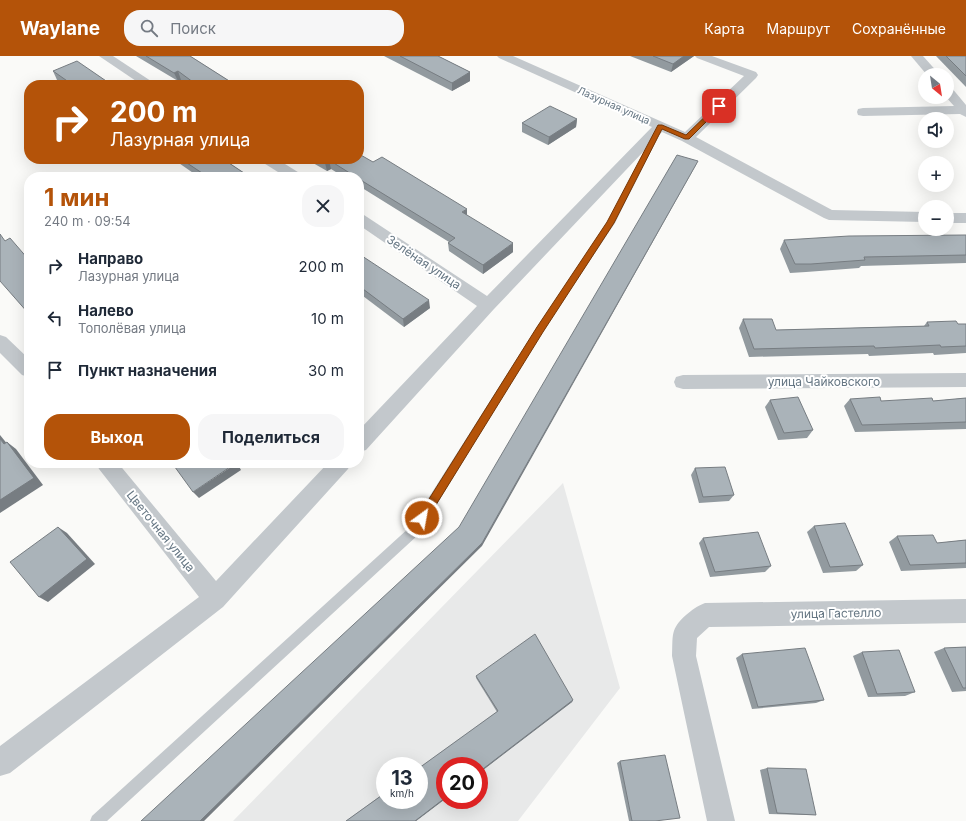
<!DOCTYPE html>
<html lang="ru">
<head>
<meta charset="utf-8">
<style>
  :root { --surface:#fff; --page:#f6f6f7; --text:#1f2937; --muted:#747a83; --accent:#b45309 }
  body { margin:0; font-family:Inter,sans-serif; background:var(--page); color:var(--text); height:100vh; display:flex; flex-direction:column; font-size:15px; white-space:nowrap }
  * { box-sizing:border-box; margin:0 }
  p { font-size:13px; color:var(--muted) }
  .icon { flex:none; width:22px; height:22px; fill:none; stroke:currentColor; stroke-width:2; stroke-linecap:round; stroke-linejoin:round }
  .map { position:relative; flex:1; overflow:hidden }
  .panel { position:absolute; left:24px; top:116px; width:340px; height:296px; display:flex; flex-direction:column; background:var(--surface); border-radius:16px; box-shadow:0 4px 16px #0002 }
  .panel>* { flex:none }
  .hud { position:absolute; left:24px; top:24px; width:340px; height:84px; border-radius:16px; box-shadow:0 4px 16px #0002; background:#b45309; color:#fff; overflow:hidden }
  .needle { width:26px; rotate:150deg }
  .controls { position:absolute; left:918px; top:12px; display:grid; gap:8px }
  .controls a { display:grid; place-items:center; width:36px; height:36px; border-radius:50%; background:var(--surface); box-shadow:0 4px 16px #0002; font-size:20px }
  .speed { position:absolute; left:376px; top:701px; display:flex; gap:8px; font-size:20px; font-weight:700; text-align:center }
  .speed>* { display:grid; place-content:center; width:52px; height:52px; border-radius:50%; background:var(--surface); box-shadow:0 4px 16px #0002; line-height:1 }
  .speed small { font-size:10px; font-weight:400 }
  .speed .limit { border:6px solid #d22; background:#fff; color:#111 }
  .pin { position:absolute; display:grid; place-items:center; width:34px; height:34px; color:#fff; margin:-17px; border-radius:8px; box-shadow:0 2px 6px #0006 }
  .me { position:absolute; width:44px; margin:-22px; rotate:32deg; stroke-linejoin:round; filter:drop-shadow(0 0 3px #0008) }
  .turn { display:flex; align-items:center; gap:14px; height:84px; padding:0 20px; font-size:18px }
  .turn .icon { width:52px; height:52px; stroke-width:2.5 }
  .turn b { display:block; font-size:28px; line-height:34px }
  .round { display:grid; place-items:center; flex:none; width:42px; height:42px; border-radius:16px; background:var(--page) }
  .overview { display:flex; align-items:center; justify-content:space-between; height:68px; padding:0 20px }
  h1 { font-size:24px; font-weight:700; line-height:30px; color:var(--accent) }
  .cta { display:flex; gap:8px; margin-top:auto; padding:8px 20px }
  .cta a { flex:1; height:46px; border-radius:16px; background:var(--accent); color:#fff; font-size:16px; font-weight:700; line-height:46px; text-align:center }
  .cta a+a { background:var(--page); color:var(--text) }
  ul { padding:0; list-style:none }
  li { display:flex; align-items:center; gap:12px; height:52px; padding:0 20px }
  li div { flex:1 }
  li b { display:block; font-size:15px }
  li em { font-style:normal }
  header { display:flex; align-items:center; gap:24px; box-sizing:border-box; height:56px; padding:0 20px; background:var(--accent); color:#fff }
  header strong { font-size:19px }
  nav { display:flex; gap:22px; margin-inline-start:auto; font-size:14px }
  .search { width:280px; height:36px; background:var(--page); display:flex; align-items:center; gap:10px; box-sizing:border-box; padding:0 14px; border-radius:16px; color:var(--muted); font-size:15px }
  .map>svg:first-child { display:block }
</style>
</head>
<body>
<header>
<strong>Waylane</strong>
<div class="search"><svg class="icon" aria-label="search" viewBox="0 0 24 24"><circle cx="10" cy="10" r="6"/><path d="M15 15l6 6"/></svg>Поиск</div>
<nav><a>Карта</a><a>Маршрут</a><a>Сохранённые</a></nav>
</header>
<div class="map">
<svg width="966" height="765" viewBox="0 0 966 765">
  <rect width="100%" height="100%" fill="#fafaf8"/>
  <path fill="#e8e9e9" fill-rule="evenodd" d="M563,427l57,205 -102,133h-285zM385,710h34v34h-34zM445,710h34v34h-34z"/>
  <g fill="none" stroke-linecap="round" stroke-linejoin="round">
    <polygon fill="#c3c8cc" fill-rule="evenodd" points="656,74 661,75 615,167 543,275 418,479 107,765 90,765 92,760 410,471 537,271 607,167"/>
    <g fill="#c3c8cc" fill-rule="evenodd">
      <polygon points="99,0 113,0 157,29 142,29"/>
      <polygon points="497,0 513,0 685,76 744,20 697,2 695,0 712,0 756,16 758,19 756,22 696,81 832,154 925,156 925,166 829,164 824,162 682,85 662,76 494,253 366,394 359,396 359,374 477,250 359,169 359,157 364,159 487,240 652,71 499,2"/>
      <polygon points="911,0 923,0 940,19 927,19"/>
      <polygon points="947,30 951,31 966,49 966,61 960,58 863,60 858,59 857,56 858,53 863,52 954,50 946,41"/>
      <polygon points="260,103 277,103 301,118 303,121 286,121 262,106"/>
      <rect x="947" y="157" width="19" height="10"/>
      <polygon points="0,279 6,281 29,303 29,321 22,319 0,297"/>
      <polygon points="966,317 966,331 683,333 676,331 674,326 676,321 683,319"/>
      <polygon points="96,407 118,407 216,525 328,407 351,407 348,413 223,551 10,717 0,720 0,690 199,541 99,413"/>
      <path d="M966,543v24l-257,4 -12,11 -1,18 39,165h-28l-35,-165c1,-20 -2,-27 14,-41 6,-5 11,-9 19,-12z"/>
    </g>
  </g>
  <g fill="#929a9f">
    <polygon points="136,0 190,0 234,28 241,29 188,29 181,24 178,25"/>
    <polygon points="384,0 438,0 470,16 470,25 452,35"/>
    <polygon points="630,0 694,0 671,16"/>
    <polygon points="936,0 966,0 966,31"/>
    <polygon points="53,15 112,29 65,29 57,24"/>
    <polygon points="577,63 576,71 548,89 522,76 522,67"/>
    <polygon points="173,103 223,103 250,121 199,121"/>
    <polygon points="306,103 359,103 467,159 513,196 483,218 449,195 448,187 449,186 359,130 359,121 344,121 331,113 327,115"/>
    <polygon points="966,179 966,207 861,210 859,212 806,216 790,217 780,193 784,184"/>
    <polygon points="359,198 430,252 404,271 359,237"/>
    <polygon points="743,263 776,274 924,270 927,266 958,268 966,268 966,297 934,299 933,297 869,300 868,298 749,301 739,272"/>
    <polygon points="966,342 966,373 855,376 844,350 850,343 881,345 933,345"/>
    <polygon points="770,344 813,374 807,382 778,384 765,351"/>
    <polygon points="695,412 734,439 729,445 699,447 691,419"/>
    <polygon points="814,470 863,509 856,515 823,517 807,476"/>
    <polygon points="897,480 937,487 966,484 966,512 901,515 889,486"/>
    <polygon points="703,482 771,510 765,516 710,521 699,487"/>
    <polygon points="966,591 966,635 952,636 934,596 944,592"/>
    <polygon points="862,596 915,636 905,640 868,641 853,600"/>
    <polygon points="742,598 824,644 816,647 752,653 736,602"/>
    <polygon points="476,620 573,644 572,646 479,717 479,710 445,743 416,765 346,765 497,656 476,622"/>
    <polygon points="620,705 655,765 629,765 617,707"/>
    <polygon points="767,712 816,759 808,759 769,758 760,714"/>
  </g>
  <g fill="#777d82">
    <polygon points="684,0 694,0 671,16 673,8"/>
    <polygon points="178,15 181,24 178,25 174,17"/>
    <polygon points="470,16 470,25 452,35 452,27"/>
    <polygon points="577,63 576,71 548,89 549,81"/>
    <polygon points="329,104 331,113 327,115 325,107"/>
    <polygon points="698,105 696,109 482,490 204,765 200,765 482,487"/>
    <polygon points="467,153 467,161 462,156"/>
    <polygon points="513,187 513,196 483,218 483,209"/>
    <polygon points="429,244 430,252 404,271 403,263"/>
    <polygon points="0,379 13,395 4,388 0,383"/>
    <polygon points="7,386 16,393 43,429 0,457 0,444"/>
    <polygon points="237,407 241,414 199,442 193,436"/>
    <polygon points="58,471 67,477 95,508 48,546 39,541"/>
    <polygon points="573,644 572,646 479,717 479,716"/>
    <polygon points="445,742 445,743 416,765 415,765"/>
  </g>
  <g fill="#aab3b9" stroke="#777d82">
    <polygon points="146,0 190,0 234,28 237,26 241,29 197,29 178,15 174,17"/>
    <polygon points="400,0 438,0 470,16 452,27"/>
    <polygon points="653,0 684,0 673,8"/>
    <polygon points="946,0 966,0 966,20"/>
    <polygon points="77,5 112,29 79,29 77,27 73,29 53,15"/>
    <polygon points="550,50 577,63 549,81 522,67"/>
    <polygon points="359,98 373,106 382,101 467,153 462,156 513,187 483,209 448,187 455,182 359,123 359,121 356,121 329,104 325,107 319,103 359,103"/>
    <polygon points="677,99 698,105 482,487 200,765 141,765 459,471"/>
    <polygon points="181,103 223,103 250,121 208,121"/>
    <polygon points="0,178 5,185 10,182 29,204 29,258 0,225"/>
    <polygon points="966,179 966,199 864,201 865,204 811,208 795,208 784,184 849,180"/>
    <polygon points="359,198 429,244 403,263 359,230"/>
    <polygon points="743,263 772,263 776,274 929,270 927,266 956,265 958,268 966,268 966,290 941,291 940,289 875,292 874,290 754,293"/>
    <polygon points="798,341 813,374 784,377 770,344"/>
    <polygon points="880,341 881,345 932,342 933,345 966,342 966,366 862,369 850,343"/>
    <polygon points="0,383 4,388 7,386 34,422 0,444"/>
    <polygon points="172,407 236,407 193,436"/>
    <polygon points="725,411 734,439 703,441 695,412"/>
    <polygon points="845,467 863,509 830,511 814,470"/>
    <polygon points="58,471 87,503 39,541 10,506"/>
    <polygon points="758,476 771,510 715,516 703,482"/>
    <polygon points="933,479 937,487 966,484 966,507 910,509 897,480"/>
    <polygon points="535,578 573,644 479,716 479,710 445,710 445,742 415,765 346,765 385,737 385,744 419,744 419,712 498,655 476,620"/>
    <polygon points="966,591 966,632 963,632 944,592"/>
    <polygon points="805,592 824,644 758,651 742,598"/>
    <polygon points="899,594 915,636 877,638 862,596"/>
    <polygon points="665,699 680,762 655,765 632,765 620,705"/>
    <polygon points="767,712 806,713 816,759 777,757"/>
  </g>
  <polygon fill="#b45309" stroke="#753606" points="717,49 722,50 689,83 685,83 662,73 614,167 543,276 426,465 422,466 419,465 417,462 419,459 537,271 607,166 658,69 662,69 686,79"/>
  <g text-anchor="middle" dominant-baseline="central" stroke-width="4" stroke-linejoin="round" paint-order="stroke">
    <g font-size="10" fill="#657683" stroke="#fff">
      <text transform="translate(614 49) rotate(24)">Лазурная улица</text>
    </g>
    <g font-size="12" fill="#657683" stroke="#fff">
      <text transform="translate(424 206) rotate(34)">Зелёная улица</text>
      <text x="824" y="325">улица Чайковского</text>
      <text transform="translate(161 475) rotate(51)">Цветочная улица</text>
      <text transform="translate(836 557) rotate(-1)">улица Гастелло</text>
    </g>
  </g>
</svg>
<div class="controls">
<a><svg class="needle" viewBox="-14 -14 28 28"><path d="M0-13l5 13h-10z" fill="#e53935"/><path d="M0 13l5-13h-10z" fill="#747a83"/></svg></a>
<a><svg class="icon" aria-label="sound" viewBox="0 0 24 24"><path d="M4 9h4l5-4v14l-5-4H4zM17 9q2 3 0 6"/></svg></a>
<a>+</a>
<a>−</a>
</div>
<div class="speed"><div>13<small>km/h</small></div><div class="limit">20</div></div>
<div class="pin" style="left:719px;top:50px;background:#d93025"><svg class="icon" aria-label="arrive" viewBox="0 0 24 24"><path d="M6 21V4h12l-3 4 3 4H6"/></svg></div>
<svg class="me" style="left:422px;top:462px" viewBox="-20 -20 40 40"><circle r="17" fill="#b45309" stroke="#fff" stroke-width="3"/><path d="M0-11L8 9 0 5-8 9z" fill="#fff"/></svg>
<div class="hud">
<div class="turn"><svg class="icon" aria-label="right" viewBox="0 0 24 24"><path d="M7 20v-9h11M14 6l5 5-5 5"/></svg><div><b>200 m</b>Лазурная улица</div></div>
</div>
<section class="panel">
<div class="overview"><div><h1>1 мин</h1><p>240 m · 09:54</p></div><a class="round"><svg class="icon" aria-label="close" viewBox="0 0 24 24"><path d="M6 6l12 12M18 6L6 18"/></svg></a></div>
<ul>
<li><svg class="icon" aria-label="right" viewBox="0 0 24 24"><path d="M7 20v-9h11M14 6l5 5-5 5"/></svg><div><b>Направо</b><p>Лазурная улица</p></div><em>200 m</em></li>
<li><svg class="icon" aria-label="left" viewBox="0 0 24 24"><path d="M17 20v-9H6M10 6l-5 5 5 5"/></svg><div><b>Налево</b><p>Тополёвая улица</p></div><em>10 m</em></li>
<li><svg class="icon" aria-label="arrive" viewBox="0 0 24 24"><path d="M6 21V4h12l-3 4 3 4H6"/></svg><div><b>Пункт назначения</b></div><em>30 m</em></li>
</ul>
<div class="cta"><a>Выход</a><a>Поделиться</a></div>
</section>
</div>
</body>
</html>
